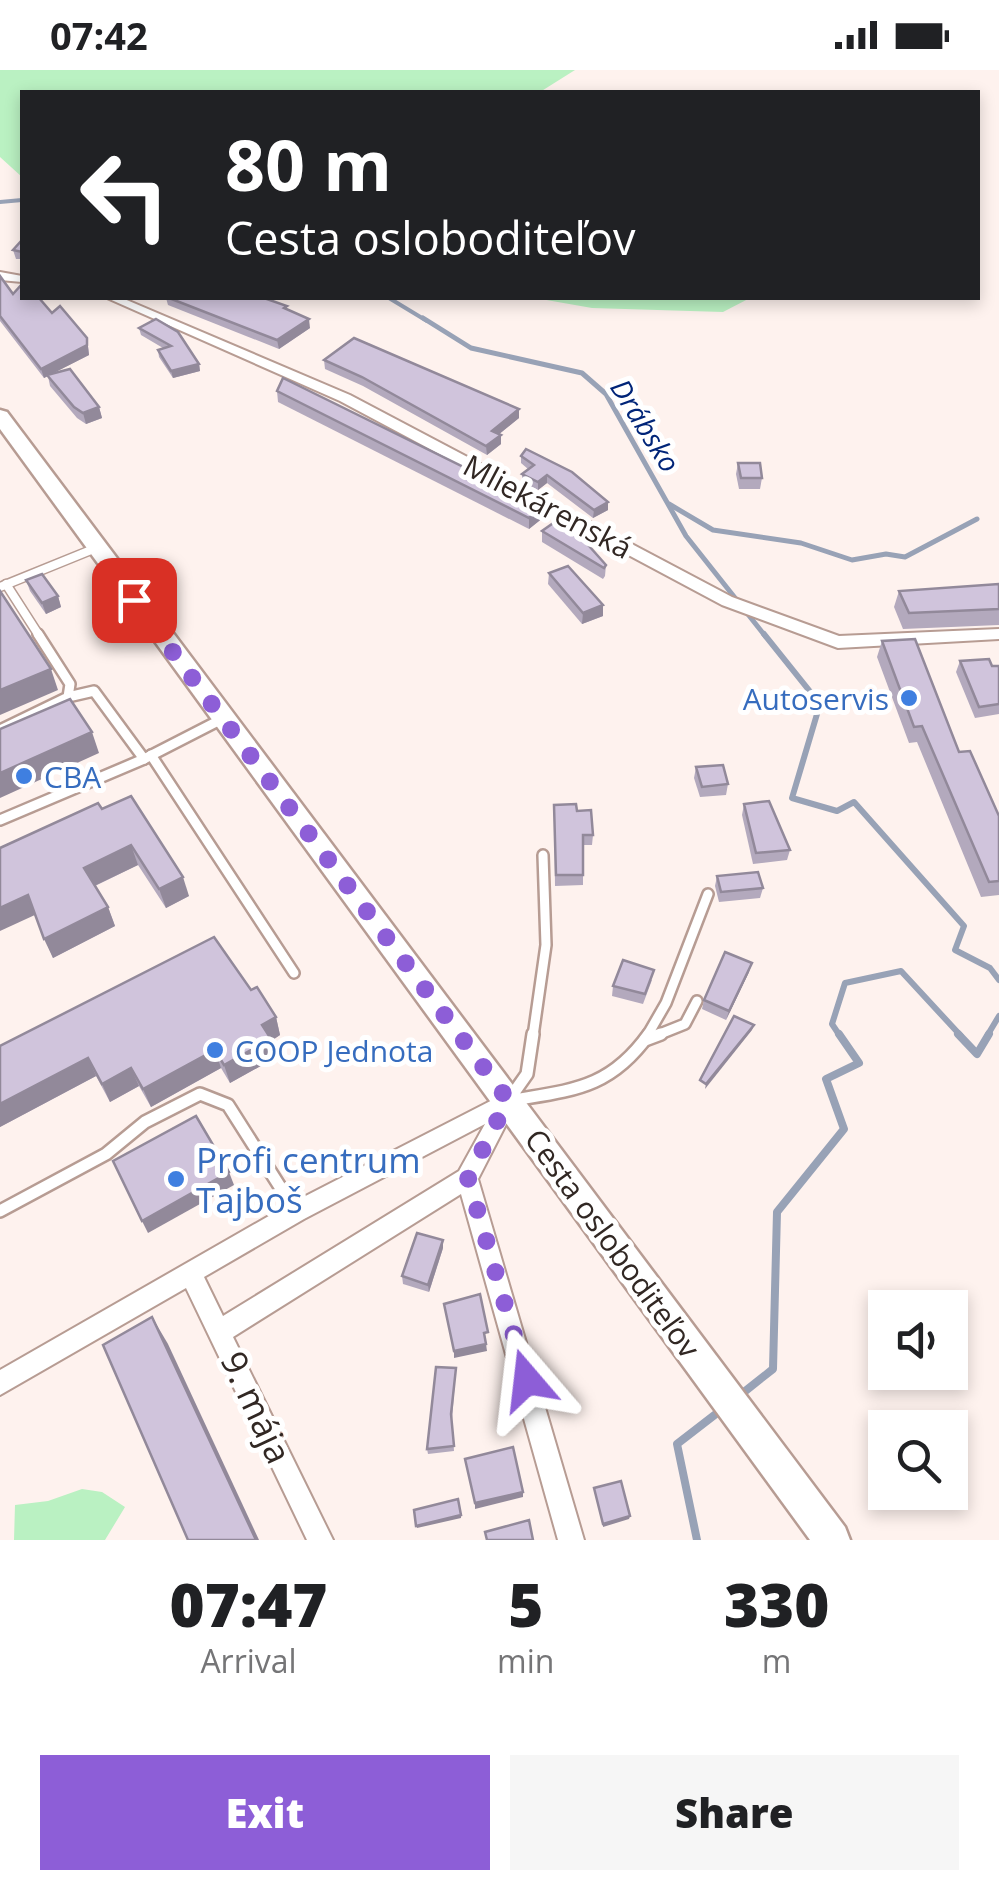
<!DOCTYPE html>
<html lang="en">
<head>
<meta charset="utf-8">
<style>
  :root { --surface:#fff; --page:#f6f6f6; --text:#202124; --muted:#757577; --accent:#8d5ed7 }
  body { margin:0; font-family:"Open Sans",sans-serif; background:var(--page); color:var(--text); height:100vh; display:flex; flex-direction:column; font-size:38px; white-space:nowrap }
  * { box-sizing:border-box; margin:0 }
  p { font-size:32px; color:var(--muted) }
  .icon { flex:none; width:55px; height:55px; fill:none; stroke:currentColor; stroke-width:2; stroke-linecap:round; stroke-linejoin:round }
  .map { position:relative; height:1470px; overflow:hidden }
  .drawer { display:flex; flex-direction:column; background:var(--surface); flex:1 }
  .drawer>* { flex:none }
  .guide { position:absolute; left:20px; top:20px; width:960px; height:210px; border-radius:0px; box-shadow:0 5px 15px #0003; background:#202124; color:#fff; overflow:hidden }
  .tools { position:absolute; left:868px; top:1220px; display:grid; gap:20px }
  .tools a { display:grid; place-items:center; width:100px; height:100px; border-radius:0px; background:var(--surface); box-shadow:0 5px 15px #0003; font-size:50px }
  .pin { position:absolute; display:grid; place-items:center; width:85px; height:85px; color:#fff; margin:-42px; border-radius:20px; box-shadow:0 5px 15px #0006 }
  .me { position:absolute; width:110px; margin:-55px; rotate:343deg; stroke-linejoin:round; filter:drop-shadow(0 0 8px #0008) }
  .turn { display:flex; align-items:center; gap:35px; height:210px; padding:0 40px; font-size:45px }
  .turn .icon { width:130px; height:130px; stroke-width:2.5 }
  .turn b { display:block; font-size:70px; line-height:85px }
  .eta { display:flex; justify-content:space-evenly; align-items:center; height:170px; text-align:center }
  .eta b { font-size:60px; font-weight:800; line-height:70px }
  .primary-button { display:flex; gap:20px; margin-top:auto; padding:20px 40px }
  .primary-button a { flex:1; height:115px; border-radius:0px; background:var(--accent); color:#fff; font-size:40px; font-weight:800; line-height:115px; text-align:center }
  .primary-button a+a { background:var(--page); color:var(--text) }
  .status { display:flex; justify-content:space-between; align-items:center; height:70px; padding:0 50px; background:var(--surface); direction:ltr }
  .status svg { height:28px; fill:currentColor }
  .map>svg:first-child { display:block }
</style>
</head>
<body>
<div class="status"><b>07:42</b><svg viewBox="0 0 49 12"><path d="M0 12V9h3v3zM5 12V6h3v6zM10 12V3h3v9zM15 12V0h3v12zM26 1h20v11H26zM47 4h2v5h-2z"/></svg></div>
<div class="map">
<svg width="999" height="1470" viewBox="0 0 999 1470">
  <rect width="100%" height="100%" fill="#fef2ee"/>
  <g fill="#baf1c2">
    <polygon points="0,0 575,0 540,22 22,22 22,107 0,87"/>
    <polygon points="535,228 750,228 723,242 592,238"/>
    <polygon points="82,1419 102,1422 125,1437 105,1470 14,1470 15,1435 48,1431"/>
  </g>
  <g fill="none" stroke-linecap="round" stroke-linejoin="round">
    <g stroke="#98a2b6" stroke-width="4">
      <polyline points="0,132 22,130"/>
      <polyline points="389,228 427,251"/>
    </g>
    <g stroke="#98a2b6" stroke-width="5">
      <polyline points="423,248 471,278 582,303 606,324 686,466 766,567"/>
      <polyline points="669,434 713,460 801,473 852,490 886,484 905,487 977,449"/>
    </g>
    <g stroke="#98a2b6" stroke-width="6">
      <polyline points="764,564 820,634 792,728 837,741 854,732 964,856 955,880 990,898 999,910"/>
      <polyline points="840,966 832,954 845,913 901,901 961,966"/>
      <polyline points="987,966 999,946"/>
    </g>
    <g stroke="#98a2b6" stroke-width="8">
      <polyline points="958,964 977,984 989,964"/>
      <polyline points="739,1326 773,1299 777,1142 844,1059 826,1009 859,993 839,964"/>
      <polyline points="697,1470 677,1374 721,1340"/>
    </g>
    <g stroke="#b79c93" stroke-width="11">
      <g id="lane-far2">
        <polyline points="6,514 40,567"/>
        <polyline points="0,517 96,478"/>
      </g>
    </g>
    <g stroke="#b79c93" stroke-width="14">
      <g id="lane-far1">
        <polyline points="68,627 94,621 144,689"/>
        <polyline points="0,660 68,627 70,614 38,564"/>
        <polyline points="151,685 294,903"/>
        <polyline points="0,750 144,689 222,649"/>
        <polyline points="533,966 546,875 543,785"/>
        <polyline points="647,966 666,933 708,824"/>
        <polyline points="655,966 685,954 697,931"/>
      </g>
    </g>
    <g stroke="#b79c93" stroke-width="16">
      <g id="lane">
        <path d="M533,964l-6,40 -19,27c63,-11 101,-11 141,-67"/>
        <polyline points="645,970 661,964"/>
        <polyline points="0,1141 106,1084 145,1052 200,1024 228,1035 296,1142"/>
      </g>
    </g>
    <g stroke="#b79c93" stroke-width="4">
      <g id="street">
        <polygon points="0,202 22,206 22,212 0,210"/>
        <polygon points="107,228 122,228 350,325 732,527 839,566 999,559 999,569 838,578 722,535 340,331"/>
        <path d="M508,1022l7,2 3,7 -40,78 106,361h-26l-97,-346 -228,143 100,203h-26l-121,-252 -186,107v-25l288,-165zM485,1054l-26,47 -236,145 -19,-39 100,-58z"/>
      </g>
    </g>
    <g stroke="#b79c93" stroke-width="5">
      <polygon id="secondary" points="0,340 7,342 845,1457 850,1470 810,1470 0,359"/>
    </g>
    <use href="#lane-far2" stroke="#fff" stroke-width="8"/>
    <use href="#lane-far1" stroke="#fff" stroke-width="9"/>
    <use href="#lane" stroke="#fff" stroke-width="11"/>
    <use href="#street" fill="#fff" fill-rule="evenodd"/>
    <use href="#secondary" fill="#fff" fill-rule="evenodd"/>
  </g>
  <g fill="#b3a9bd">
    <polygon points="22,170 22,189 16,189 13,180"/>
    <polygon points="0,206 13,224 52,243 87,268 89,285 53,303 99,337 102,348 86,354 77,348 50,316 48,306 44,308 0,251"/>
    <polygon points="166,228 264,228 288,240 310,258 279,279 168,235"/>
    <polygon points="139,258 199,294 200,301 173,308 159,287 158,280 163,278 141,265"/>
    <polygon points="324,290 519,339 519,348 499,364 501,374 487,385 363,316 325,299"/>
    <polygon points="277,321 544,436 544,447 529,459 278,332"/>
    <polygon points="521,386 608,440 593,448 547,413 538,420 522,412 522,404 528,399 521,393"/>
    <polygon points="738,393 762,408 760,419 739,419 736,404"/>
    <polygon points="542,461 586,464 585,472 606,495 605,506 603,509 542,472"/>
    <polygon points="549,503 603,535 603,546 582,554 548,514"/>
    <polygon points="26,510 58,526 61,537 46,544 30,521"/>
    <polygon points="999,514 999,555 903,559 894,537 899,521"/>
    <polygon points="882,571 959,682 999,746 999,825 981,827 917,672 909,673 877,587"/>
    <polygon points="960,591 999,596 999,644 975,648 956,602"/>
    <polygon points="696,697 728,714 726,725 700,727 694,708"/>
    <polygon points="744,734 790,780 787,790 753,794 742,745"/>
    <polygon points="554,735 577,741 593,765 592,775 583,775 583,815 555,816"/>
    <polygon points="102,739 189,826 166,838 138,795 95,816 108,837 115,856 53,888 35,844"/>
    <polygon points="717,806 763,818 760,828 719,832 715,816"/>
    <polygon points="749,902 726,950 702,939 704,930"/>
    <polygon points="652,910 643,934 612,926 613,916"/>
    <polygon points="251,920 276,947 280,965 271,971 275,988 230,1013 221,998 151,1037 139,1016 110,1032 96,1006 0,1057 0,976"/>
    <polygon points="443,1178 429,1222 403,1214 402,1206"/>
    <polygon points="456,1298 452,1350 454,1381 428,1384 427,1379"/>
  </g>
  <g fill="#92899a">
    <polygon points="309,249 310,258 279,279 277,270"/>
    <polygon points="87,268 89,285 44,308 41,299"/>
    <polygon points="199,294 200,301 173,308 171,301"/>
    <polygon points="99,337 102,348 86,354 83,343"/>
    <polygon points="519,339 519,348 492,370 492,361"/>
    <polygon points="501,365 501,374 487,385 486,376"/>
    <polygon points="547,405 547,413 538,420 538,412"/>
    <polygon points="608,432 608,440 593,448 594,440"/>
    <polygon points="544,436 544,447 529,459 529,448"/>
    <polygon points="58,526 61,537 46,544 42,533"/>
    <polygon points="603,535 603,546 582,554 583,543"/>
    <polygon points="51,599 58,620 0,645 0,620"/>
    <polygon points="92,662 99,683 0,728 0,703"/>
    <polygon points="131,775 138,795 92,817 84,798"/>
    <polygon points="183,807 189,826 166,838 159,819"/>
    <polygon points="28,825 37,844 0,861 0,838"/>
    <polygon points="108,837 115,856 53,888 44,869"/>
    <polygon points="752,893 749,902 726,950 729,941"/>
    <polygon points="276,947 280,965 271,971 275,988 230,1013 224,995 262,955"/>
    <polygon points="754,955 752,960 705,1019 706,1014"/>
    <polygon points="215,980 221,998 151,1037 143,1019"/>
    <polygon points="88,988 96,1006 0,1057 0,1034"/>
    <polygon points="131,998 139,1016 110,1032 102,1014"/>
    <polygon points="229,1102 234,1115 148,1163 142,1151"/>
    <polygon points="443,1170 443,1178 429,1222 428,1215"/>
    <polygon points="152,1247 168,1274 259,1470 256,1470"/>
    <polygon points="486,1274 487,1281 454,1288 454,1281"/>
    <polygon points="523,1422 523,1427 475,1439 475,1433"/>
    <polygon points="461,1445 461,1448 417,1458 416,1456"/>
    <polygon points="630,1446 629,1449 603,1457 603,1454"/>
  </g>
  <g fill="#d0c4dc" stroke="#92899a" stroke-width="2.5">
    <polygon points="22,170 22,182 13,180"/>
    <polygon points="0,206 13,224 22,214 22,228 39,228 52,243 60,236 87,268 87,275 41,299 0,246"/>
    <polygon points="169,228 264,228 287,236 284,238 309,249 277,270"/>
    <polygon points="156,249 178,262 199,294 171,301 158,280 171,276 139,258"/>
    <polygon points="354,268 519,339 492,361 501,365 486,376 362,307 324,290"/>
    <polygon points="70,299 99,337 83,343 74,337 47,305"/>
    <polygon points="283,308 480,405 503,415 506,413 544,436 529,448 277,321"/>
    <polygon points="526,379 572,402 608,432 594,440 547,405 538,412 522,404 534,395 521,386"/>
    <polygon points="738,393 760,393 762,408 741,408"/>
    <polygon points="559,449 586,464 582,468 606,495 604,498 542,461"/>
    <polygon points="568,496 603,535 583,543 549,503"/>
    <polygon points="42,504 58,526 42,533 26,510"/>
    <polygon points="999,514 999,539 909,543 899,521"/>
    <polygon points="0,521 51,599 0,620"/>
    <polygon points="915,569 959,682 970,681 999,746 999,811 989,812 922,656 914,657 882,571"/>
    <polygon points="989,589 992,596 999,596 999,634 979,637 960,591"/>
    <polygon points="70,629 92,662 0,703 0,659"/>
    <polygon points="723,695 728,714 702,717 696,697"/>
    <polygon points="131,726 183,807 159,819 131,775 84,798 108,837 44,869 28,825 0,838 0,778 98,733 102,739"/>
    <polygon points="769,731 790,780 756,783 744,734"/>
    <polygon points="576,734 577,741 591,740 593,765 583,765 583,805 556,805 554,735"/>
    <polygon points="758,802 763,818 721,822 717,806"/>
    <polygon points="214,867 251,920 257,917 276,947 262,955 271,969 224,995 215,980 143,1019 131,998 102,1014 88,988 0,1034 0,976"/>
    <polygon points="725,882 752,893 729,941 704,930"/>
    <polygon points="623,890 654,900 645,924 613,916"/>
    <polygon points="734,946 754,955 706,1014 700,1010"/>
    <polygon points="196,1046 229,1102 142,1151 113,1091"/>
    <polygon points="417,1163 443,1170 428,1215 402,1206"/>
    <polygon points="480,1224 488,1262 484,1263 486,1274 454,1281 444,1234"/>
    <polygon points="152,1247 256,1470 188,1470 103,1275"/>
    <polygon points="436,1297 456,1298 451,1344 454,1376 427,1379"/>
    <polygon points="513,1377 523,1422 475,1433 465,1389"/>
    <polygon points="621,1411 630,1446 603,1454 594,1418"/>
    <polygon points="458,1429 461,1445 416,1456 414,1440"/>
    <polygon points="529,1450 533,1470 487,1470 485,1462"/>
  </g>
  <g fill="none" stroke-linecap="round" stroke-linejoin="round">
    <polyline stroke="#8d5ed7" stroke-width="18" stroke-dasharray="0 32.4" points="134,530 508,1030 468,1108 527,1310"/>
  </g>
  <g fill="#3f7fe0" stroke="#fff" stroke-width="4">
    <circle cx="909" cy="628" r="10"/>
    <circle cx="24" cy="706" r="10"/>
    <circle cx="215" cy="980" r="10"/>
    <circle cx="176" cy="1109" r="10"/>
  </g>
  <g text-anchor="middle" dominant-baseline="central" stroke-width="10" stroke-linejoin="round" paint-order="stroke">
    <g font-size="28" font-style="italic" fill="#002478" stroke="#fff">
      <text transform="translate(646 355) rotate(58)">Drábsko</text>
    </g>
    <g font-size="30" fill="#312723" stroke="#fff">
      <text transform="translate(548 436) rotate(28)">Mliekárenská</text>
      <text transform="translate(613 1173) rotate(54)">Cesta osloboditeľov</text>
    </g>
    <g font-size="30" fill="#366cbe" stroke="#fff" text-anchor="start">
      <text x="889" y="628" text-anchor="end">Autoservis</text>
      <text x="44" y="706">CBA</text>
      <text x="235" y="980">COOP Jednota</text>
    </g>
    <g font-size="35" fill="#366cbe" stroke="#fff" text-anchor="start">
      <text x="196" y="1089">Profi centrum<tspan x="196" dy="40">Tajboš</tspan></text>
    </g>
    <g font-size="35" fill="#312723" stroke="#fff">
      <text transform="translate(257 1337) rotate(65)">9. mája</text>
    </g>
  </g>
</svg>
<div class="tools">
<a><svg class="icon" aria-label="sound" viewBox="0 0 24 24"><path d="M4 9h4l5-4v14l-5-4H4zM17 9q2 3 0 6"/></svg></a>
<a><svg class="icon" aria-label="search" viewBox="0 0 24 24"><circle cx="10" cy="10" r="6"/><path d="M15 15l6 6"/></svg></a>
</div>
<div class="pin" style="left:134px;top:530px;background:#d93025"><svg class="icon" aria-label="arrive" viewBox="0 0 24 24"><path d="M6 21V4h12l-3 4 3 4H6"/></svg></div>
<svg class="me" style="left:527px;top:1310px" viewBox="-20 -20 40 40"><path d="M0-17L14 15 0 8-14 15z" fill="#8d5ed7" stroke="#fff" stroke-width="4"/></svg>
<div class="guide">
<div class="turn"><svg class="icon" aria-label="left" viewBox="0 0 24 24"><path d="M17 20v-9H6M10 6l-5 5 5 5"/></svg><div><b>80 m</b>Cesta osloboditeľov</div></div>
</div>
</div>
<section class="drawer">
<div class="eta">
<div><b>07:47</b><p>Arrival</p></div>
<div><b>5</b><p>min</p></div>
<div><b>330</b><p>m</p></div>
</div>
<div class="primary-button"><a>Exit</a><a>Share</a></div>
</section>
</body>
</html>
